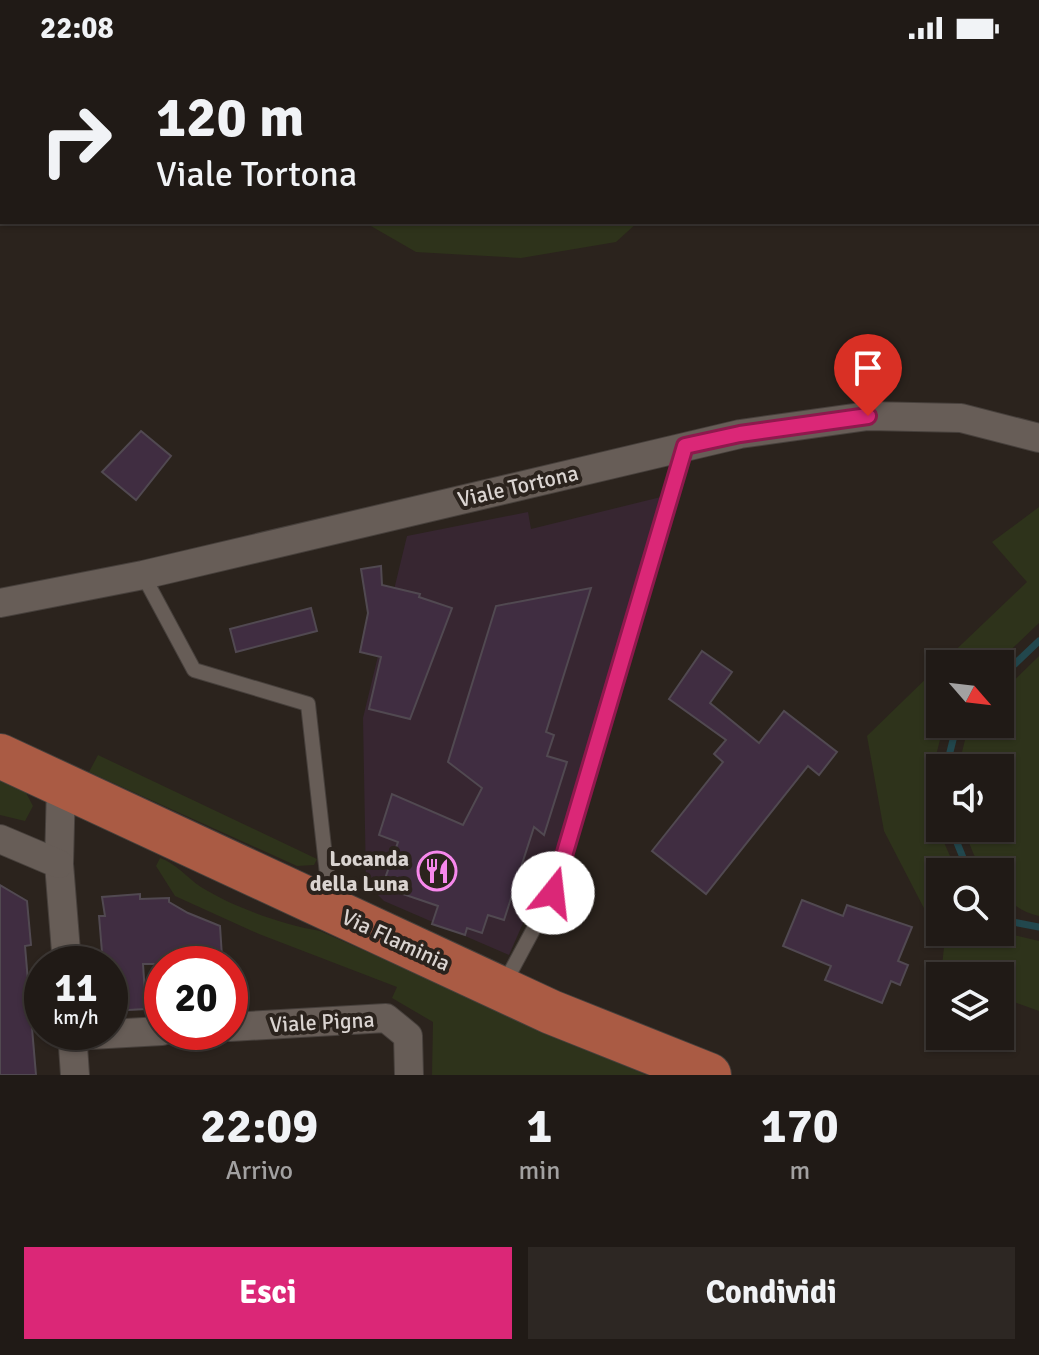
<!DOCTYPE html>
<html lang="it">
<head>
<meta charset="utf-8">
<style>
  :root { --surface:#201a16; --page:#2d2723; --text:#f1f3f6; --muted:#a2a1a1; --line:#3d3835; --accent:#db2777 }
  body { margin:0; font-family:Signika,sans-serif; background:var(--page); color:var(--text); height:100vh; display:flex; flex-direction:column; font-size:30px; white-space:nowrap }
  * { box-sizing:border-box; margin:0 }
  p { font-size:26px; color:var(--muted) }
  .icon { flex:none; width:44px; height:44px; fill:none; stroke:currentColor; stroke-width:2; stroke-linecap:round; stroke-linejoin:round }
  .map { position:relative; height:1019px; overflow:hidden }
  .drawer { display:flex; flex-direction:column; background:var(--surface); flex:1 }
  .drawer>* { flex:none }
  .top-card { position:absolute; left:0px; top:0px; width:1040px; height:168px; box-shadow:0 2px 6px #0004,0 0 0 2px var(--line); background:#201a16; color:var(--text); overflow:hidden }
  .needle { width:52px; rotate:118deg }
  .tools { position:absolute; left:926px; top:594px; display:grid; gap:16px }
  .tools a { display:grid; place-items:center; width:88px; height:88px; border-radius:0px; background:var(--surface); box-shadow:0 2px 6px #0004,0 0 0 2px var(--line); font-size:40px }
  .speed { position:absolute; left:24px; top:890px; display:flex; gap:16px; font-size:40px; font-weight:700; text-align:center }
  .speed>* { display:grid; place-content:center; width:104px; height:104px; border-radius:50%; background:var(--surface); box-shadow:0 2px 6px #0004,0 0 0 2px var(--line); line-height:1 }
  .speed small { font-size:20px; font-weight:400 }
  .speed .limit { border:12px solid #d22; background:#fff; color:#111 }
  .pin { position:absolute; display:grid; place-items:center; width:68px; height:68px; color:#fff; margin:-82px -34px; border-radius:50% 50% 50% 0; rotate:-45deg; box-shadow:0 0 8px #0007 }
  .pin .icon { rotate:45deg }
  .me { position:absolute; width:88px; margin:-44px; rotate:16deg; stroke-linejoin:round; filter:drop-shadow(0 0 6px #0008) }
  .turn { display:flex; align-items:center; gap:28px; height:168px; padding:0 24px; font-size:36px }
  .turn .icon { width:104px; height:104px; stroke-width:2.5 }
  .turn b { display:block; font-size:56px; line-height:68px }
  .eta { display:flex; justify-content:space-evenly; align-items:center; height:136px; text-align:center }
  .eta b { font-size:48px; font-weight:800; line-height:56px }
  .button { display:flex; gap:16px; margin-top:auto; padding:16px 24px }
  .button a { flex:1; height:92px; border-radius:0px; background:var(--accent); color:#fff; font-size:32px; font-weight:800; line-height:92px; text-align:center }
  .button a+a { background:var(--page); color:var(--text) }
  .status { display:flex; justify-content:space-between; align-items:center; height:56px; padding:0 40px; background:var(--surface); direction:ltr }
  .status svg { height:22px; fill:currentColor }
  .map>svg:first-child { display:block }
</style>
</head>
<body>
<div class="status"><b>22:08</b><svg viewBox="0 0 49 12"><path d="M0 12V9h3v3zM5 12V6h3v6zM10 12V3h3v9zM15 12V0h3v12zM26 1h20v11H26zM47 4h2v5h-2z"/></svg></div>
<div class="map">
<svg width="1039" height="1019" viewBox="0 0 1039 1019">
  <rect width="100%" height="100%" fill="#2b231d"/>
  <polygon fill="#372631" points="661,441 560,783 509,899 384,845 366,827 363,662 407,480 528,456 531,473"/>
  <g fill="#2e331b">
    <polygon points="364,166 638,166 616,186 521,202 416,196"/>
    <polygon points="1039,451 1039,567 996,608 941,608 1027,526 992,486"/>
    <path d="M1039,600v260c-23,-5 -39,-19 -39,-44h-12l-14,-17 -11,-27h37v-60h-42l11,-44h31v-30z"/>
    <polygon points="940,609 940,668 944,668 925,743 957,816 940,816 940,876 1000,876 1000,870 1006,877 1039,885 1039,955 1000,941 1000,920 941,920 944,891 884,775 867,680"/>
    <polygon points="98,699 317,803 314,809 297,810 89,716"/>
    <polygon points="0,723 25,735 33,750 25,765 0,759"/>
    <path d="M160,802c17,6 26,19 41,29 32,20 82,38 119,44l326,144h-214l1,-53 -41,-24 5,-11 -138,-53 -84,-38 -19,-30z"/>
  </g>
  <g fill="none" stroke-linecap="round" stroke-linejoin="round">
    <g stroke="#22474d" stroke-width="7">
      <polyline points="405,0 408,2"/>
      <polyline points="662,2 664,0"/>
      <polyline points="1000,622 1039,585"/>
      <polyline points="946,712 957,668"/>
      <polyline points="940,738 940,743"/>
      <polyline points="951,772 964,804 974,816"/>
      <polyline points="1000,849 1013,866 1039,871"/>
    </g>
  </g>
  <g fill="#402d41" stroke="#514951" stroke-width="2">
    <polygon points="141,375 171,400 136,444 102,416"/>
    <polygon points="381,510 382,529 420,538 419,541 452,552 410,663 369,653 381,601 360,596 368,557 361,513"/>
    <polygon points="591,532 546,676 554,679 547,700 567,706 544,779 534,771 504,864 488,859 482,877 467,872 465,879 432,868 438,850 382,831 398,786 379,779 392,738 463,769 482,732 448,706 496,550"/>
    <polygon points="311,552 317,575 236,596 230,573"/>
    <polygon points="702,595 732,616 710,647 759,687 784,655 837,696 819,719 808,710 706,838 652,795 723,706 714,698 726,684 669,643"/>
    <polygon points="0,829 27,845 31,889 25,890 36,1019 0,1019"/>
    <polygon points="140,838 140,843 169,842 169,846 188,857 220,870 222,901 215,901 216,908 143,908 146,953 110,955 110,908 103,908 99,860 105,860 102,841"/>
    <polygon points="802,844 843,860 847,849 912,871 898,905 908,909 900,929 891,925 882,947 825,924 831,910 783,890"/>
  </g>
  <g fill="none" stroke-linecap="round" stroke-linejoin="round">
    <g stroke="#47403c" stroke-width="16">
      <g id="lane">
        <polyline points="143,519 194,614 308,648 330,845"/>
        <polyline points="503,930 553,837 685,391"/>
      </g>
    </g>
    <g stroke="#47403c" stroke-width="30">
      <g id="street">
        <polyline points="0,547 143,519 740,378 868,360 961,362 1039,382"/>
        <polyline points="61,728 59,808 67,908"/>
        <polyline points="0,783 59,808"/>
        <polyline points="230,971 386,962 408,980 409,1019"/>
        <polyline points="72,976 75,1019"/>
        <polyline points="72,980 162,975"/>
      </g>
    </g>
    <g stroke="#47403c" stroke-width="46">
      <polyline id="primary" points="0,700 551,956 709,1019"/>
    </g>
    <use href="#lane" stroke="#675d57" stroke-width="14"/>
    <use href="#street" stroke="#675d57" stroke-width="28"/>
    <use href="#primary" stroke="#aa5b44" stroke-width="44"/>
  </g>
  <g fill="none" stroke-linecap="round" stroke-linejoin="round">
    <g stroke="#8e194d" stroke-width="20">
      <polyline id="route" points="553,837 685,390 740,378 868,360"/>
    </g>
    <use href="#route" stroke="#db2777" stroke-width="14"/>
  </g>
  <defs>
    <g id="restaurant-ring" transform="scale(2)"><circle r="9.5" fill="#2b231d" stroke="#f788ec" stroke-width="1.5"/><path d="M-5-6h1v4h1v-4h1v4h1v-4h1v5L-1.5 .5V6h-2V.5L-5-1ZM5-6V6H3V1.5H1.5Q1.5-4 5-6Z" fill="#f788ec"/></g>
  </defs>
  <g fill-rule="evenodd">
    <use href="#restaurant-ring" x="437" y="815"/>
  </g>
  <g text-anchor="middle" dominant-baseline="central" stroke-width="8" stroke-linejoin="round" paint-order="stroke">
    <g font-size="22" fill="#dad4d1" stroke="#2b231d">
      <text transform="translate(518 430) rotate(-13)">Viale Tortona</text>
      <text transform="translate(396 884) rotate(25)">Via Flaminia</text>
      <text transform="translate(322 966) rotate(-3)">Viale Pigna</text>
    </g>
    <g font-size="22" font-weight="bold" fill="#dad4d1" stroke="#2b231d" text-anchor="end">
      <text x="409" y="802">Locanda<tspan x="409" dy="25">della Luna</tspan></text>
    </g>
  </g>
</svg>
<div class="tools">
<a><svg class="needle" viewBox="-14 -14 28 28"><path d="M0-13l5 13h-10z" fill="#e53935"/><path d="M0 13l5-13h-10z" fill="#a2a1a1"/></svg></a>
<a><svg class="icon" aria-label="sound" viewBox="0 0 24 24"><path d="M4 9h4l5-4v14l-5-4H4zM17 9q2 3 0 6"/></svg></a>
<a><svg class="icon" aria-label="search" viewBox="0 0 24 24"><circle cx="10" cy="10" r="6"/><path d="M15 15l6 6"/></svg></a>
<a><svg class="icon" aria-label="layers" viewBox="0 0 24 24"><path d="M12 4l9 5-9 5-9-5zM3 14l9 5 9-5"/></svg></a>
</div>
<div class="speed"><div>11<small>km/h</small></div><div class="limit">20</div></div>
<div class="pin" style="left:868px;top:360px;background:#d93025"><svg class="icon" aria-label="arrive" viewBox="0 0 24 24"><path d="M6 21V4h12l-3 4 3 4H6"/></svg></div>
<svg class="me" style="left:553px;top:837px" viewBox="-20 -20 40 40"><circle r="19" fill="#fff"/><path d="M0-13L10 11 0 6-10 11z" fill="#db2777"/></svg>
<div class="top-card">
<div class="turn"><svg class="icon" aria-label="right" viewBox="0 0 24 24"><path d="M7 20v-9h11M14 6l5 5-5 5"/></svg><div><b>120 m</b>Viale Tortona</div></div>
</div>
</div>
<section class="drawer">
<div class="eta">
<div><b>22:09</b><p>Arrivo</p></div>
<div><b>1</b><p>min</p></div>
<div><b>170</b><p>m</p></div>
</div>
<div class="button"><a>Esci</a><a>Condividi</a></div>
</section>
</body>
</html>
